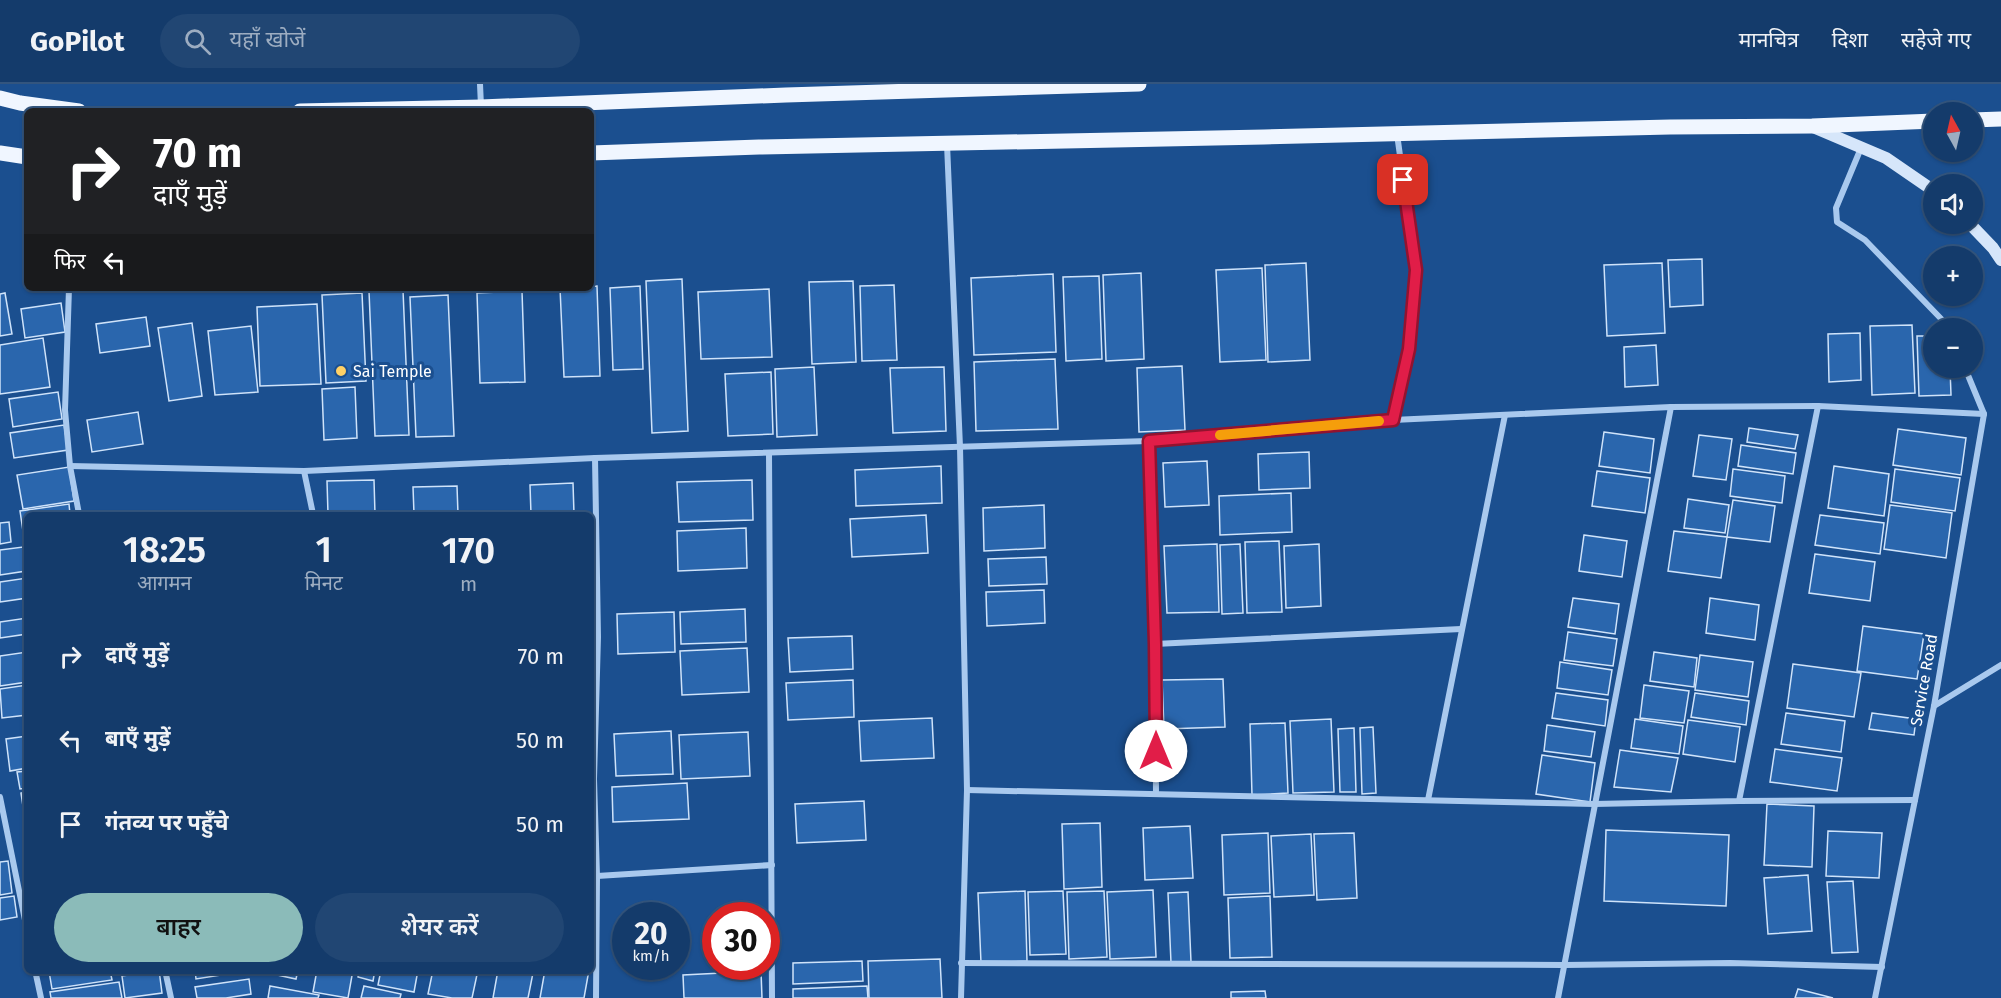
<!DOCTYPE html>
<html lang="hi">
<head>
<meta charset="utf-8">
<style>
  :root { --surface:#143b6b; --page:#214673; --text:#f1f3f6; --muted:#9dadc1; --line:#33557e; --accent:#8bbbb9 }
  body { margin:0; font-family:"Fira Sans","Noto Sans Devanagari",sans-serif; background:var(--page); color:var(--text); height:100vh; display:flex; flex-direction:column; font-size:22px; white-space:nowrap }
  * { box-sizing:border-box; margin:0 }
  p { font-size:20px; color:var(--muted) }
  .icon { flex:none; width:33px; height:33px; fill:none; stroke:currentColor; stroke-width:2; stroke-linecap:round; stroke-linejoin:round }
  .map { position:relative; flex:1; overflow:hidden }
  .details { position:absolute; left:24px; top:428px; width:570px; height:462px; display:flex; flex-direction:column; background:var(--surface); border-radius:9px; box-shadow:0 2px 4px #0004,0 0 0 2px var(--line) }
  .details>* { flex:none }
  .banner { position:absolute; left:24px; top:24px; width:570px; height:183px; border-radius:9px; box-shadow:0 2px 4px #0004,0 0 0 2px var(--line); background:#202124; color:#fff; overflow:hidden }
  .needle { width:39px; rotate:352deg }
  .tools { position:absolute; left:1923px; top:18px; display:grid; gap:12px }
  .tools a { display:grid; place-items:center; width:60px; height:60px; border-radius:50%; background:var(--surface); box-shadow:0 2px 4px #0004,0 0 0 2px var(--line); font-size:30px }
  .speed { position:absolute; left:612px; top:818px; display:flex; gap:12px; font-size:30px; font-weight:700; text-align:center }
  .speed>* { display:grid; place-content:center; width:78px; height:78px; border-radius:50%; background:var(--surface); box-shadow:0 2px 4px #0004,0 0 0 2px var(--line); line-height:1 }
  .speed small { font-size:15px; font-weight:400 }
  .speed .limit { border:9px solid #d22; background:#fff; color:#111 }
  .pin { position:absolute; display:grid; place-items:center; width:51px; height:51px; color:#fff; margin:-26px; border-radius:12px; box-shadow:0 3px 9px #0006 }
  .me { position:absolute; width:66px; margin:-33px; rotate:0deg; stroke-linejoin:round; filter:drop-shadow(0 0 4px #0008) }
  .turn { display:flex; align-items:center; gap:21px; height:126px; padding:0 30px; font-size:27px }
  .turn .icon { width:78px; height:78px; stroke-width:2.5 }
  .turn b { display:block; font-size:42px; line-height:51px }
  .then { display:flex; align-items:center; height:57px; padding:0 30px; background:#0003; gap:12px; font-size:22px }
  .eta { display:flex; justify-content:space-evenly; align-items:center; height:102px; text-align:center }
  .eta b { font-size:36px; font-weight:600; line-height:42px }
  .button { display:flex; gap:12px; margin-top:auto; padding:12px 30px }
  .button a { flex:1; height:69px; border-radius:36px; background:var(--accent); color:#111; font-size:24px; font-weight:600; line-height:69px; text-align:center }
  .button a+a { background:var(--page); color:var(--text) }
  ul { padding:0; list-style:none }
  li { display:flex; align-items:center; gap:18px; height:84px; padding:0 30px }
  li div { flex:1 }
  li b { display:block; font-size:22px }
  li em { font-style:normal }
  header { display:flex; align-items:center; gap:36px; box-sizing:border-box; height:84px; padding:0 30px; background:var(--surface); border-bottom:2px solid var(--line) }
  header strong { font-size:28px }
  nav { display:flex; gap:33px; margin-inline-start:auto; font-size:21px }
  .search { width:420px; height:54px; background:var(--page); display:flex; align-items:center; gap:15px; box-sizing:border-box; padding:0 21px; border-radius:33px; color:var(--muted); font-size:22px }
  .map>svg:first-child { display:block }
</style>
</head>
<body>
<header>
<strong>GoPilot</strong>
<div class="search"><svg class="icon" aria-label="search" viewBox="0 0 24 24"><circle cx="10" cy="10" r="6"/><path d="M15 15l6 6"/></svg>यहाँ खोजें</div>
<nav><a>मानचित्र</a><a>दिशा</a><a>सहेजे गए</a></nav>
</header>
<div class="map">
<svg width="2001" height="914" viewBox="0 0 2001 914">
  <rect width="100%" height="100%" fill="#1b4f8f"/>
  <g fill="#2a66ad" stroke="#cfe3fa" stroke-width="1.5">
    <polygon points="1702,175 1703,221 1670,223 1668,176"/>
    <polygon points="1306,179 1310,276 1268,278 1265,181"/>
    <polygon points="1662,179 1665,249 1607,252 1604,181"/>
    <polygon points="1262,184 1266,276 1220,278 1216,186"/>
    <polygon points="1141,189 1144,275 1106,277 1103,191"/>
    <polygon points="1053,190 1056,268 974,271 971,194"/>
    <polygon points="1099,192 1102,275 1066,277 1063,193"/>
    <polygon points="682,195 688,347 652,349 646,197"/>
    <polygon points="853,197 856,278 812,280 809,198"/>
    <polygon points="894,201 897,276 862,277 860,202"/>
    <polygon points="597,202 600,292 564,293 560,204"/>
    <polygon points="640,202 643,285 613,286 610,204"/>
    <polygon points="769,205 772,273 701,275 698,208"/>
    <polygon points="403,206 409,351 375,352 369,207"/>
    <polygon points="522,207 525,298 480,299 477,209"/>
    <polygon points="5,209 12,250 0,252 0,210"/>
    <polygon points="362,209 366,297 326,299 322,211"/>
    <polygon points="448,211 454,352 416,353 410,213"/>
    <polygon points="61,219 65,248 25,254 21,225"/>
    <polygon points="317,220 321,300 260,302 257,223"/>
    <polygon points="146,233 150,262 100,269 96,240"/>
    <polygon points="192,239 202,312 169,317 158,244"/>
    <polygon points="1912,241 1915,309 1872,311 1870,242"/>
    <polygon points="251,242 258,308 215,311 208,247"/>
    <polygon points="1860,249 1861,296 1829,298 1828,250"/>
    <polygon points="1917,252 1934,252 1934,284 1950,284 1951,311 1919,312"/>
    <polygon points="43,254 50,303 0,310 0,261"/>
    <polygon points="1656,261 1658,301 1625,303 1624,263"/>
    <polygon points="1055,275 1058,345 976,347 974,278"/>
    <polygon points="1182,282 1185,346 1139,348 1137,284"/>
    <polygon points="814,283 817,351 777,353 775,285"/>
    <polygon points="944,283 946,347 893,349 890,284"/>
    <polygon points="771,288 773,350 728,352 725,290"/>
    <polygon points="355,303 357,354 324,356 322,305"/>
    <polygon points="58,308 62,335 13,343 9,315"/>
    <polygon points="138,328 143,360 92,368 87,336"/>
    <polygon points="64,341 68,366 14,374 10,349"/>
    <polygon points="1749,344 1798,351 1795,365 1747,358"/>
    <polygon points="1898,345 1966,354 1961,391 1893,381"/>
    <polygon points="1604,348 1654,355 1650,389 1599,382"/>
    <polygon points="1699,351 1732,355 1726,396 1693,392"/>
    <polygon points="1741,361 1796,369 1793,390 1738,382"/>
    <polygon points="1309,368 1310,404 1259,406 1258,370"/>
    <polygon points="1207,377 1209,421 1165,423 1163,379"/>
    <polygon points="941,382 942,419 856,422 855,386"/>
    <polygon points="1834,382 1889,390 1884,432 1828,424"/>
    <polygon points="69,383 74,417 23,425 17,391"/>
    <polygon points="1733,385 1785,392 1782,419 1730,412"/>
    <polygon points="1895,385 1960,394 1955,427 1891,418"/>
    <polygon points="1597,387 1650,394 1645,429 1592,422"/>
    <polygon points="374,396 375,430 328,430 327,397"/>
    <polygon points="752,396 753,436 679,438 677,398"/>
    <polygon points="573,399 574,430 531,430 530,401"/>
    <polygon points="457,402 458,430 414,430 413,403"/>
    <polygon points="1291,409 1292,448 1220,451 1219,412"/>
    <polygon points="1688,415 1729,421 1725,449 1684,444"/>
    <polygon points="1733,416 1775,422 1770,458 1727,453"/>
    <polygon points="69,420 70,430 27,430 27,474 20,427"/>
    <polygon points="1044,421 1045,464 984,467 983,424"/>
    <polygon points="1890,421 1952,429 1946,474 1884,465"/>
    <polygon points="926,431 928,469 852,473 850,435"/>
    <polygon points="1820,431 1884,439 1880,470 1815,461"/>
    <polygon points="9,438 11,458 0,460 0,439"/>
    <polygon points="746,444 747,484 678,487 677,447"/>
    <polygon points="1674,447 1727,453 1721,494 1668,487"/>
    <polygon points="1584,451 1627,457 1622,493 1579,487"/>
    <polygon points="1279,457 1282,528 1247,529 1245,458"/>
    <polygon points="1217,460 1219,528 1167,529 1164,462"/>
    <polygon points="1240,460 1243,529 1222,530 1220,461"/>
    <polygon points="1319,460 1321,522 1286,524 1284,462"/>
    <polygon points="23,463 26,487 0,491 0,466"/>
    <polygon points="1815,470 1875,478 1870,517 1809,509"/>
    <polygon points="1046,473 1047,500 989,502 988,475"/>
    <polygon points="27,494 27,514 0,518 0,498"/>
    <polygon points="1044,506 1045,539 987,542 986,508"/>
    <polygon points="1573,514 1619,520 1615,550 1568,543"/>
    <polygon points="1710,514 1759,521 1755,556 1706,549"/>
    <polygon points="745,525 746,558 681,560 680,528"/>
    <polygon points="674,528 675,568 618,570 617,530"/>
    <polygon points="27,534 27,550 0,554 0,538"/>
    <polygon points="1863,542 1924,550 1917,595 1857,587"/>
    <polygon points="1568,548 1617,555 1613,582 1564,576"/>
    <polygon points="852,552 853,585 790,588 788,554"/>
    <polygon points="747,564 749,608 682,611 680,567"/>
    <polygon points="27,568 27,598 0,602 0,572"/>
    <polygon points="1654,568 1697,574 1694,603 1650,597"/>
    <polygon points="1700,571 1753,578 1748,613 1695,606"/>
    <polygon points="1560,578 1612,586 1608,611 1557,604"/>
    <polygon points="1793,580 1861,589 1854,633 1787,624"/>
    <polygon points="1223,595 1225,643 1164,645 1162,596"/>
    <polygon points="853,596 854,633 788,636 786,599"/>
    <polygon points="27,601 27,631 2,634 0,605"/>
    <polygon points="1644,601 1689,607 1684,639 1640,634"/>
    <polygon points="1556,609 1608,616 1605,642 1552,634"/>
    <polygon points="1695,609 1749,617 1746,641 1691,633"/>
    <polygon points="1786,629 1845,637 1841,668 1781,660"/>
    <polygon points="1872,629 1916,635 1914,651 1869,645"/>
    <polygon points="932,634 934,674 861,677 859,637"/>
    <polygon points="1331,635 1334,708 1293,709 1290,637"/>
    <polygon points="1635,635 1683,642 1679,670 1631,664"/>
    <polygon points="1688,636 1740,643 1735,678 1683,670"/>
    <polygon points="1285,639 1288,709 1252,711 1250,640"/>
    <polygon points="1547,641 1595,648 1591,673 1544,667"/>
    <polygon points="1373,643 1376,709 1362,710 1360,644"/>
    <polygon points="1354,644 1356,708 1340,708 1338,645"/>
    <polygon points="671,647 673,690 616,692 614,650"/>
    <polygon points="748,648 750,692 681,695 679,651"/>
    <polygon points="27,652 27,684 10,687 6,655"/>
    <polygon points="1775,665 1842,674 1837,707 1770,698"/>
    <polygon points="1620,666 1678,674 1671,708 1614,703"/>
    <polygon points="1542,671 1595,679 1590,718 1536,710"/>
    <polygon points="27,687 27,704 20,705 17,688"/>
    <polygon points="687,699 689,735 613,738 612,703"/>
    <polygon points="27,708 27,749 21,709"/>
    <polygon points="864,717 866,756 797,759 795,720"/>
    <polygon points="1767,720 1814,722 1812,783 1764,781"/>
    <polygon points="1100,739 1102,803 1064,805 1062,740"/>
    <polygon points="1190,742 1193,794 1145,796 1143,744"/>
    <polygon points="1606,746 1729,751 1726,822 1604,817"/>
    <polygon points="1828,747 1882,749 1879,794 1826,792"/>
    <polygon points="1268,749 1270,809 1224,811 1222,751"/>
    <polygon points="1354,749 1357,814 1317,816 1314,750"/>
    <polygon points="1311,750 1314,811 1274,813 1271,752"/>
    <polygon points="8,777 12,809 0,811 0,778"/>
    <polygon points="1808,791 1812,847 1768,850 1764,794"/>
    <polygon points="1853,797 1858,868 1832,869 1827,798"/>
    <polygon points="1153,806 1156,873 1110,875 1107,808"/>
    <polygon points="1025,807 1027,877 981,879 978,809"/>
    <polygon points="1063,807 1066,870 1030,871 1028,808"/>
    <polygon points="1104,807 1107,873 1069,875 1067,808"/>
    <polygon points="1188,808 1191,878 1171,879 1168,809"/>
    <polygon points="14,812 17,833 0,836 0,814"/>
    <polygon points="1270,812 1272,873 1230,874 1228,814"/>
    <polygon points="940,875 942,914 869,914 868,877"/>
    <polygon points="862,877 863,897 793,900 793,879"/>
    <polygon points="54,886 110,886 112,896 52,905 49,887"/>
    <polygon points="159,886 162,909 125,914 122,892"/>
    <polygon points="195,886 246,886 246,887 196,895"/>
    <polygon points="254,886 298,886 296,895"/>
    <polygon points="317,886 353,886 348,914 313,908"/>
    <polygon points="359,886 375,886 373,897 358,893"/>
    <polygon points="381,886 418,886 414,908 378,901"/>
    <polygon points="433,886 478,886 472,914 452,914 428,910"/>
    <polygon points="498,886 522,886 533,889 528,914 493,914"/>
    <polygon points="545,886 589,886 584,914 540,914"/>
    <polygon points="761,887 762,914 684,914 683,891"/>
    <polygon points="249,895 251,910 226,914 197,914 195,903"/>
    <polygon points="119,898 122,914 51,914 50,908"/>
    <polygon points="270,902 319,911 318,914 268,914"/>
    <polygon points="364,902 401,910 400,914 361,914"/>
    <polygon points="867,902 868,914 793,914 793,905"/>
    <polygon points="1798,905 1833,914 1795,914"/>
    <polygon points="1265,907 1266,914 1231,914 1231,908"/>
  </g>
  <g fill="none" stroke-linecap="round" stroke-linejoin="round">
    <g stroke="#a9c9ee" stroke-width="6">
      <polyline points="480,0 481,22"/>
      <polyline points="947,60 960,363 967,706 961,914"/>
      <polyline points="1861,64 1836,124 1837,138 1865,156 1950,244"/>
      <polyline points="69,204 65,326 70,382 79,430"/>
      <polyline points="1671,323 1818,322"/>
      <polyline points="1393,336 1409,265 1416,187 1397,50"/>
      <polyline points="1148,357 1155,560 1156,710"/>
      <polyline points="769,369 772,914"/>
      <polyline points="595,374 598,553 594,695 597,792 596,914"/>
      <polyline points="70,382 304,387 595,374 1148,357 1393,336 1671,323 1558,914"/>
      <polyline points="304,387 313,430"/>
      <polyline points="1155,560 1461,545"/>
      <polyline points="1934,622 2001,581"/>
      <polyline points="967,706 1594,720 1739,717 1818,322 1984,330"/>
      <polyline points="0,713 27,846"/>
      <polyline points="1428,716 1505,331"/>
      <polyline points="1739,717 1915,716"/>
      <polyline points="597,792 772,781"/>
      <polyline points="961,879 1564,881 1730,879 1882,883"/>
      <polyline points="35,886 41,914"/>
      <polyline points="165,886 171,914"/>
      <polyline points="1875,914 1934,622 1984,330 1965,284"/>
    </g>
    <g stroke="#d6e6fa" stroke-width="12">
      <polyline points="1813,43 1886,74 1934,107"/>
      <polyline points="1970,140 1993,164 2001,176"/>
    </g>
    <g stroke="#f0f6ff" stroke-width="15">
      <polyline points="0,14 20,19 79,27"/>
      <polyline points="300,27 481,23 786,11 1139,0"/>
      <polyline points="1972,36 2001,35"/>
      <polyline points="0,69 27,73"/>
      <polyline points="591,69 759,63 1264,53 1670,43 1812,42 1934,37"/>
    </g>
  </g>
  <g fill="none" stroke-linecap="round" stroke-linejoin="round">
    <g stroke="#92132f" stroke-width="15">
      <polyline id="route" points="1156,667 1155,560 1149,357 1393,336 1409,265 1416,186 1403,96"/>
    </g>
    <use href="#route" stroke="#e11d48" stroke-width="10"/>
    <polyline stroke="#f59e0b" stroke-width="10" points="1220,351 1379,337"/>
  </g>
  <circle fill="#ffd166" stroke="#1b4f8f" stroke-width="2" cx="341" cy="287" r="6"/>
  <g text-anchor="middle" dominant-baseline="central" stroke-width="6" stroke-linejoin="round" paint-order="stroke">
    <g font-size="16" fill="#fff" stroke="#1b4f8f" text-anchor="start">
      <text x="353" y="287">Sai Temple</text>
    </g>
    <g font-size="16" fill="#fff" stroke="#1b4f8f">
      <text transform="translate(1924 596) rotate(-80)">Service Road</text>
    </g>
  </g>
</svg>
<div class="tools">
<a><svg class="needle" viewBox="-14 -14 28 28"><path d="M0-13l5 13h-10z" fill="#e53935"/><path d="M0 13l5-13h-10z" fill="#9dadc1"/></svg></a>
<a><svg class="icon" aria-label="sound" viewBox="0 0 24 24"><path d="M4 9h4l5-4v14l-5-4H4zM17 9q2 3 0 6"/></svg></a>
<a>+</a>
<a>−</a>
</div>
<div class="speed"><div>20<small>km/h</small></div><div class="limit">30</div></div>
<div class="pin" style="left:1403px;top:96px;background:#d93025"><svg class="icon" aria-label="arrive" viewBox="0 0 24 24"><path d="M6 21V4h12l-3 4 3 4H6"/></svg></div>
<svg class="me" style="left:1156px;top:667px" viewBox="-20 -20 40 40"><circle r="19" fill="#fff"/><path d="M0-13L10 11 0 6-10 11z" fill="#e11d48"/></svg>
<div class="banner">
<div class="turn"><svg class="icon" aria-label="right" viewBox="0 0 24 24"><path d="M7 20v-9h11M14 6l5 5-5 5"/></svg><div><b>70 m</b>दाएँ मुड़ें</div></div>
<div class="then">फिर<svg class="icon" aria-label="left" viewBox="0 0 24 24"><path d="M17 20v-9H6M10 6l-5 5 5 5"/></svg></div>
</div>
<section class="details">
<div class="eta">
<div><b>18:25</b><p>आगमन</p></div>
<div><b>1</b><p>मिनट</p></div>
<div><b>170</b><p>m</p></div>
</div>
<ul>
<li><svg class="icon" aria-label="right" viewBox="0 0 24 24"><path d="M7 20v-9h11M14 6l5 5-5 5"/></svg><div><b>दाएँ मुड़ें</b></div><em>70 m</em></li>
<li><svg class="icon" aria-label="left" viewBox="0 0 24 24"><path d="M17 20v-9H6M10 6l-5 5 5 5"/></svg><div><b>बाएँ मुड़ें</b></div><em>50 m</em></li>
<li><svg class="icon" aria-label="arrive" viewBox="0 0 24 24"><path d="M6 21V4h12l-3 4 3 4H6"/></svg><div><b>गंतव्य पर पहुँचे</b></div><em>50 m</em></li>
</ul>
<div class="button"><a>बाहर</a><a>शेयर करें</a></div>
</section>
</div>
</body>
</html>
